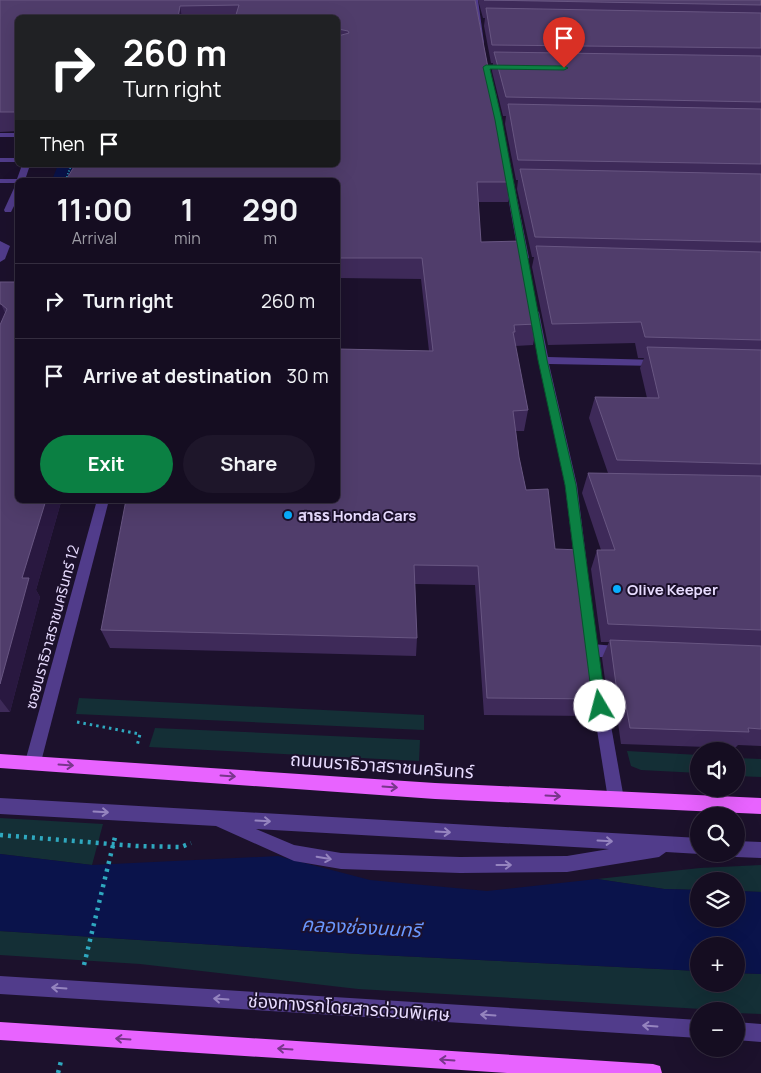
<!DOCTYPE html>
<html lang="en">
<head>
<meta charset="utf-8">
<style>
  :root { --surface:#150d21; --page:#1e162a; --text:#f1f3f6; --muted:#9d9ca5; --line:#342d3f; --accent:#0b8043 }
  body { margin:0; font-family:Manrope,"Noto Sans Thai",sans-serif; background:var(--page); color:var(--text); height:100vh; display:flex; flex-direction:column; font-size:19px; white-space:nowrap }
  * { box-sizing:border-box; margin:0 }
  p { font-size:16px; color:var(--muted) }
  .icon { flex:none; width:28px; height:28px; fill:none; stroke:currentColor; stroke-width:2; stroke-linecap:round; stroke-linejoin:round }
  .map { position:relative; flex:1; overflow:hidden }
  .side { position:absolute; left:15px; top:178px; width:325px; height:325px; display:flex; flex-direction:column; background:var(--surface); border-radius:8px; box-shadow:0 5px 20px #0002,0 0 0 1px var(--line) }
  .side>* { flex:none }
  .top-card { position:absolute; left:15px; top:15px; width:325px; height:152px; border-radius:8px; box-shadow:0 5px 20px #0002,0 0 0 1px var(--line); background:#202124; color:#fff; overflow:hidden }
  .buttons { position:absolute; left:690px; top:742px; display:grid; gap:10px }
  .buttons a { display:grid; place-items:center; width:55px; height:55px; border-radius:50%; background:var(--surface); box-shadow:0 5px 20px #0002,0 0 0 1px var(--line); font-size:25px }
  .pin { position:absolute; display:grid; place-items:center; width:42px; height:42px; color:#fff; margin:-51px -21px; border-radius:50% 50% 50% 0; rotate:-45deg; box-shadow:0 0 5px #0007 }
  .pin .icon { rotate:45deg }
  .me { position:absolute; width:55px; margin:-28px; rotate:352deg; stroke-linejoin:round; filter:drop-shadow(0 0 4px #0008) }
  .turn { display:flex; align-items:center; gap:18px; height:105px; padding:0 25px; font-size:22px }
  .turn .icon { width:65px; height:65px; stroke-width:2.5 }
  .turn b { display:block; font-size:35px; line-height:42px }
  .then { display:flex; align-items:center; height:48px; padding:0 25px; background:#0003; gap:10px; font-size:19px }
  .eta { display:flex; justify-content:space-evenly; align-items:center; height:85px; text-align:center }
  .eta b { font-size:30px; font-weight:700; line-height:35px }
  .button { display:flex; gap:10px; margin-top:auto; padding:10px 25px }
  .button a { flex:1; height:58px; border-radius:30px; background:var(--accent); color:#fff; font-size:20px; font-weight:700; line-height:58px; text-align:center }
  .button a+a { background:var(--page); color:var(--text) }
  ul { padding:0; list-style:none }
  li { display:flex; align-items:center; gap:15px; height:75px; padding:0 25px; border-top:1px solid var(--line) }
  li div { flex:1 }
  li b { display:block; font-size:19px }
  li em { font-style:normal }
  .map>svg:first-child { display:block }
</style>
</head>
<body>
<div class="map">
<svg width="761" height="1073" viewBox="0 0 761 1073">
  <rect width="100%" height="100%" fill="#1c112c"/>
  <g fill="#142f36">
    <polygon points="79,698 424,715 424,730 76,714"/>
    <polygon points="155,728 420,740 419,761 149,747"/>
    <polygon points="627,751 699,755 699,773 641,770 631,766"/>
    <polygon points="736,758 761,759 761,777 736,776"/>
    <polygon points="0,818 103,824 92,865 0,854"/>
    <polygon points="761,865 761,892 736,891 736,881 699,881 699,890 664,889 597,879 700,868"/>
    <polygon points="0,931 359,954 699,971 699,984 736,984 736,973 761,974 761,1014 736,1013 736,1011 358,989 140,964 0,955"/>
  </g>
  <polygon fill="#0a134b" points="0,854 92,865 278,856 370,880 487,891 597,879 664,889 699,890 699,919 736,919 736,891 761,892 761,974 736,973 736,946 699,946 699,971 359,954 0,931"/>
  <g fill="none" stroke-linecap="round" stroke-linejoin="round">
    <polygon fill="#0a134b" fill-rule="evenodd" points="58,165 80,165 74,180 52,180"/>
    <polyline stroke="#2fa8bf" stroke-width="2" stroke-dasharray="1 2" stroke-linecap="butt" points="66,180 71,165"/>
    <polyline stroke="#2fa8bf" stroke-width="3" stroke-dasharray="2.5 4" stroke-linecap="butt" points="77,722 140,734 137,746"/>
    <g stroke="#2fa8bf" stroke-width="4.5" stroke-dasharray="3 5" stroke-linecap="butt">
      <polyline points="0,835 136,846 181,847 191,843"/>
      <polyline points="84,965 115,837"/>
      <polyline points="58,1073 61,1061"/>
    </g>
    <g fill="#513c8b" fill-rule="evenodd">
      <polygon points="472,0 478,0 484,43 479,42"/>
      <polygon points="489,91 496,93 529,258 524,261 519,258"/>
      <rect x="0" y="133" width="18" height="4"/>
      <rect x="0" y="158" width="18" height="4"/>
      <polygon points="22,165 30,165 25,180 18,180 18,183 0,183 0,179 17,179"/>
      <polygon points="15,186 18,186 18,198 11,212 5,212 4,210"/>
      <polygon points="0,241 10,246 5,259 0,262"/>
      <polygon points="534,309 539,312 548,357 657,360 662,363 657,366 549,364 577,485 587,565 586,569 581,570 576,569 575,565 565,485 529,312"/>
      <polygon points="97,500 109,500 41,762 38,767 33,769 28,767 25,762"/>
      <path d="M592,644l35,3 2,4 -2,4c-10,4 -30,3 -40,-1l-2,-4 2,-4z"/>
      <polygon points="597,680 602,681 604,686 624,799 622,804 616,807 610,804 608,799 590,686 592,681"/>
      <path d="M0,798l699,40 1,16 -34,-2 -7,5 -92,15 -107,1 -119,-4 -47,-8 -78,-35 -216,-12zM256,829l353,20 -42,7 -107,1 -119,-4 -47,-8z"/>
      <polygon points="736,841 761,842 761,858 736,857 730,855 736,854"/>
      <polygon points="0,976 699,1020 699,1038 0,994"/>
      <polygon points="736,1022 761,1024 761,1042 736,1040"/>
    </g>
    <g fill="#e863ff" fill-rule="evenodd">
      <polygon points="0,754 435,783 761,798 761,814 435,799 0,768"/>
      <polygon points="0,1022 653,1064 660,1066 662,1073 507,1073 0,1040"/>
    </g>
  </g>
  <g fill="#3e2a59">
    <polygon points="0,0 475,0 510,182 508,202 478,202 481,242 537,324 533,345 515,346 528,410 524,431 516,431 519,457 526,490 555,549 600,699 593,716 484,715 475,585 415,584 417,638 416,656 110,648 101,630 429,351 421,279 338,278 338,18 18,18 18,131 0,132"/>
    <polygon points="478,0 761,0 761,746 738,745 735,748 621,744 617,716 610,716 602,658 609,642 601,642 591,569 597,550 601,550 582,493 588,473 608,473 589,418 595,397 647,398 640,368 644,358 638,358 635,343 548,345 532,267 534,257 532,257 517,189 518,180 516,180 505,124 506,116 503,116 492,71 493,63 491,63 484,26 485,18 483,18"/>
    <polygon points="0,282 16,282 18,500 83,500 82,501 61,502 36,590 40,597 10,712 0,712"/>
  </g>
  <g fill="#291840">
    <polygon points="180,6 182,18 178,18"/>
    <polygon points="0,304 1,304 10,324 0,335"/>
    <polygon points="46,500 60,500 61,502 36,590 40,597 10,712 0,699 0,684 22,578"/>
  </g>
  <g fill="#503d6b" stroke="#685682">
    <polygon points="0,0 475,0 510,182 477,182 481,242 522,241 537,324 514,325 515,332 513,332 528,410 513,411 519,457 526,490 548,489 555,549 580,550 600,699 487,698 478,566 414,565 417,638 101,630 126,500 338,500 338,349 433,351 422,258 338,258 338,180 66,180 75,165 338,165 338,36 349,33 348,31 338,29 338,18 235,18 239,5 180,6 178,18 18,18 18,112 0,112"/>
    <polygon points="484,0 761,0 761,5"/>
    <polygon points="486,8 761,13 761,48 492,45"/>
    <polygon points="494,52 761,56 761,102 506,97"/>
    <polygon points="508,104 761,109 761,164 518,160"/>
    <polygon points="520,169 761,174 761,242 535,237"/>
    <polygon points="536,246 761,252 761,340 645,337 641,322 552,324"/>
    <polygon points="18,277 18,500 46,500 22,578 29,578 0,684 0,325 7,309 1,304 0,304 0,282 16,282"/>
    <polygon points="647,347 761,350 761,464 617,460 595,397 659,398"/>
    <polygon points="588,473 761,476 761,630 608,624 597,550 615,550"/>
    <polygon points="610,640 761,646 761,729 748,728 749,732 630,728 625,700 618,699"/>
  </g>
  <defs><path id="oneway-shaft" d="M-6 0H5M1.5-3L5.5 0L1.5 3" fill="none" stroke-width="1.6" stroke-linecap="round" stroke-linejoin="round" transform="scale(1.25)"/></defs>
  <g stroke="#78368b">
    <use href="#oneway-shaft" transform="translate(66 765) rotate(4)"/>
    <use href="#oneway-shaft" transform="translate(228 776) rotate(4)"/>
    <use href="#oneway-shaft" transform="translate(390 787) rotate(4)"/>
    <use href="#oneway-shaft" transform="translate(553 796) rotate(3)"/>
    <use href="#oneway-shaft" transform="translate(123 1039) rotate(-176)"/>
    <use href="#oneway-shaft" transform="translate(285 1049) rotate(-176)"/>
    <use href="#oneway-shaft" transform="translate(447 1060) rotate(-176)"/>
  </g>
  <g stroke="#9584bf">
    <use href="#oneway-shaft" transform="translate(101 812) rotate(3)"/>
    <use href="#oneway-shaft" transform="translate(263 821) rotate(3)"/>
    <use href="#oneway-shaft" transform="translate(443 832) rotate(3)"/>
    <use href="#oneway-shaft" transform="translate(605 841) rotate(3)"/>
    <use href="#oneway-shaft" transform="translate(324 858) rotate(10)"/>
    <use href="#oneway-shaft" transform="translate(504 865)"/>
    <use href="#oneway-shaft" transform="translate(59 988) rotate(-176)"/>
    <use href="#oneway-shaft" transform="translate(221 999) rotate(-176)"/>
    <use href="#oneway-shaft" transform="translate(488 1015) rotate(-176)"/>
    <use href="#oneway-shaft" transform="translate(650 1026) rotate(-176)"/>
  </g>
  <polygon fill="#0b8043" stroke="#07532c" points="486,65 564,66 568,68 564,70 490,69 502,120 547,360 576,485 606,706 605,711 600,712 595,711 593,706 565,485 538,360 495,120 483,67"/>
  <g fill="#08aeff" stroke="#1c112c" stroke-width="2">
    <circle cx="288" cy="515" r="5"/>
    <circle cx="617" cy="589" r="5"/>
  </g>
  <g text-anchor="middle" dominant-baseline="central" stroke-width="4" stroke-linejoin="round" paint-order="stroke">
    <g font-size="15" font-weight="bold" fill="#e8dcff" stroke="#1c112c" text-anchor="start">
      <text x="298" y="515">สาธร Honda Cars</text>
      <text x="627" y="589">Olive Keeper</text>
    </g>
    <g font-size="15" fill="#e8dcff" stroke="#1c112c">
      <text transform="translate(52 627) rotate(-75)">ซอยนราธิวาสราชนครินทร์ 12</text>
    </g>
    <g font-size="18" fill="#e8dcff" stroke="#1c112c">
      <text transform="translate(382 765) rotate(4)">ถนนนราธิวาสราชนครินทร์</text>
      <text transform="translate(349 1007) rotate(4)">ช่องทางรถโดยสารด่วนพิเศษ</text>
    </g>
    <g font-size="19" font-style="italic" fill="#6a98ff" stroke="#1c112c">
      <text transform="translate(361 927) rotate(3)">คลองช่องนนทรี</text>
    </g>
  </g>
</svg>
<div class="buttons">
<a><svg class="icon" aria-label="sound" viewBox="0 0 24 24"><path d="M4 9h4l5-4v14l-5-4H4zM17 9q2 3 0 6"/></svg></a>
<a><svg class="icon" aria-label="search" viewBox="0 0 24 24"><circle cx="10" cy="10" r="6"/><path d="M15 15l6 6"/></svg></a>
<a><svg class="icon" aria-label="layers" viewBox="0 0 24 24"><path d="M12 4l9 5-9 5-9-5zM3 14l9 5 9-5"/></svg></a>
<a>+</a>
<a>−</a>
</div>
<div class="pin" style="left:564px;top:68px;background:#d93025"><svg class="icon" aria-label="arrive" viewBox="0 0 24 24"><path d="M6 21V4h12l-3 4 3 4H6"/></svg></div>
<svg class="me" style="left:600px;top:706px" viewBox="-20 -20 40 40"><circle r="19" fill="#fff"/><path d="M0-13L10 11 0 6-10 11z" fill="#0b8043"/></svg>
<div class="top-card">
<div class="turn"><svg class="icon" aria-label="right" viewBox="0 0 24 24"><path d="M7 20v-9h11M14 6l5 5-5 5"/></svg><div><b>260 m</b>Turn right</div></div>
<div class="then">Then<svg class="icon" aria-label="arrive" viewBox="0 0 24 24"><path d="M6 21V4h12l-3 4 3 4H6"/></svg></div>
</div>
<section class="side">
<div class="eta">
<div><b>11:00</b><p>Arrival</p></div>
<div><b>1</b><p>min</p></div>
<div><b>290</b><p>m</p></div>
</div>
<ul>
<li><svg class="icon" aria-label="right" viewBox="0 0 24 24"><path d="M7 20v-9h11M14 6l5 5-5 5"/></svg><div><b>Turn right</b></div><em>260 m</em></li>
<li><svg class="icon" aria-label="arrive" viewBox="0 0 24 24"><path d="M6 21V4h12l-3 4 3 4H6"/></svg><div><b>Arrive at destination</b></div><em>30 m</em></li>
</ul>
<div class="button"><a>Exit</a><a>Share</a></div>
</section>
</div>
</body>
</html>
